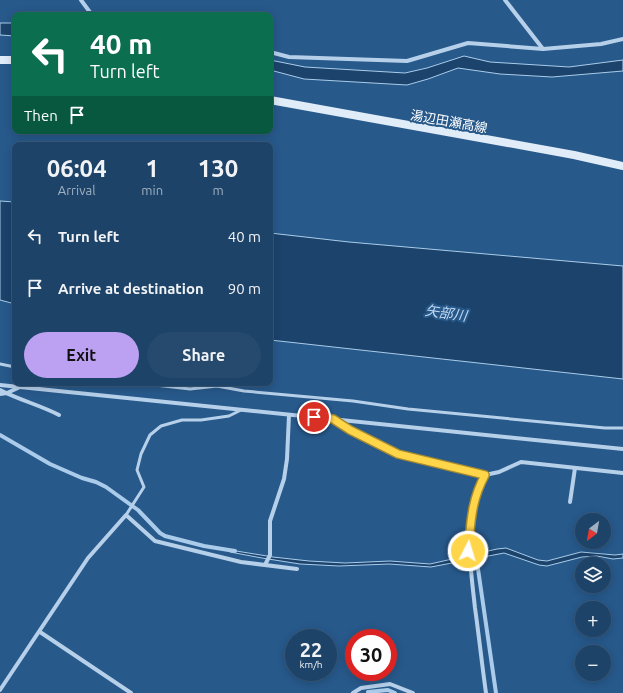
<!DOCTYPE html>
<html lang="en">
<head>
<meta charset="utf-8">
<style>
  :root { --surface:#1d4368; --page:#254a6e; --text:#f1f3f6; --muted:#a0b0c0; --line:#3b5c7c; --accent:#bca0f2 }
  body { margin:0; font-family:Ubuntu,"Noto Sans JP",sans-serif; background:var(--page); color:var(--text); height:100vh; display:flex; flex-direction:column; font-size:15px; white-space:nowrap }
  * { box-sizing:border-box; margin:0 }
  p { font-size:13px; color:var(--muted) }
  .icon { flex:none; width:22px; height:22px; fill:none; stroke:currentColor; stroke-width:2; stroke-linecap:round; stroke-linejoin:round }
  .map { position:relative; flex:1; overflow:hidden }
  .panel { position:absolute; left:12px; top:142px; width:261px; height:244px; display:flex; flex-direction:column; background:var(--surface); border-radius:8px; box-shadow:0 2px 10px #0003,0 0 0 1px var(--line) }
  .panel>* { flex:none }
  .guide { position:absolute; left:12px; top:12px; width:261px; height:122px; border-radius:8px; box-shadow:0 2px 10px #0003,0 0 0 1px var(--line); background:#0b6e4f; color:#fff; overflow:hidden }
  .needle { width:26px; rotate:211deg }
  .fabs { position:absolute; left:575px; top:513px; display:grid; gap:8px }
  .fabs a { display:grid; place-items:center; width:36px; height:36px; border-radius:50%; background:var(--surface); box-shadow:0 2px 10px #0003,0 0 0 1px var(--line); font-size:20px }
  .speed { position:absolute; left:285px; top:629px; display:flex; gap:8px; font-size:20px; font-weight:700; text-align:center }
  .speed>* { display:grid; place-content:center; width:52px; height:52px; border-radius:50%; background:var(--surface); box-shadow:0 2px 10px #0003,0 0 0 1px var(--line); line-height:1 }
  .speed small { font-size:10px; font-weight:400 }
  .speed .limit { border:6px solid #d22; background:#fff; color:#111 }
  .pin { position:absolute; display:grid; place-items:center; width:34px; height:34px; color:#fff; margin:-17px; border:2px solid #fff; border-radius:50%; box-shadow:0 1px 4px #0007 }
  .me { position:absolute; width:44px; margin:-22px; rotate:5deg; stroke-linejoin:round; filter:drop-shadow(0 0 3px #0008) }
  .turn { display:flex; align-items:center; gap:14px; height:84px; padding:0 12px; font-size:18px }
  .turn .icon { width:52px; height:52px; stroke-width:2.5 }
  .turn b { display:block; font-size:28px; line-height:34px }
  .then { display:flex; align-items:center; height:38px; padding:0 12px; background:#0003; gap:8px; font-size:15px }
  .eta { display:flex; justify-content:space-evenly; align-items:center; height:68px; text-align:center }
  .eta b { font-size:24px; font-weight:600; line-height:28px }
  .action { display:flex; gap:8px; margin-top:auto; padding:8px 12px }
  .action a { flex:1; height:46px; border-radius:24px; background:var(--accent); color:#111; font-size:16px; font-weight:600; line-height:46px; text-align:center }
  .action a+a { background:var(--page); color:var(--text) }
  ul { padding:0; list-style:none }
  li { display:flex; align-items:center; gap:12px; height:52px; padding:0 12px }
  li div { flex:1 }
  li b { display:block; font-size:15px }
  li em { font-style:normal }
  .map>svg:first-child { display:block }
</style>
</head>
<body>
<div class="map">
<svg width="623" height="693" viewBox="0 0 623 693">
  <rect width="100%" height="100%" fill="#27598b"/>
  <g fill="#1c436c" stroke="#aaccea">
    <polygon points="0,23 15,23 15,36 0,35"/>
    <polygon points="464,56 490,62 569,67 623,60 623,71 552,77 500,74 458,68 428,79 407,85 304,79 270,70 270,60 305,67 405,73 427,68"/>
    <polygon points="0,201 15,202 15,304 0,300"/>
    <polygon points="270,233 349,242 623,266 623,379 270,340"/>
    <polygon points="506,548 538,560 547,561 581,552 615,555 623,554 623,558 613,559 597,556 582,557 547,566 539,565 504,553 431,567 389,564 339,566 300,564 262,558 230,552 230,550 273,557 309,561 345,563 390,561 430,564 497,549"/>
  </g>
  <g fill="none" stroke-linecap="round" stroke-linejoin="round">
    <g stroke="#aaccea" stroke-width="4">
      <polyline points="0,435 50,464 82,478 96,482 106,487 138,510 160,533 165,536 204,546 235,551"/>
      <polyline points="479,554 477,562 496,693"/>
      <polyline points="368,692 388,690 395,693"/>
    </g>
    <g stroke="#b6d0ea" stroke-width="3">
      <polyline points="0,364 15,367"/>
      <polyline points="138,383 190,389 217,386 244,391 353,401 408,409 605,428 623,428"/>
      <polyline points="334,420 350,430 397,454 485,475"/>
      <polyline points="126,515 144,487 137,470 141,454 150,435 161,426 182,420 201,420 229,416 241,410"/>
    </g>
    <g stroke="#b6d0ea" stroke-width="4">
      <polyline points="81,0 92,15"/>
      <polyline points="505,0 543,49"/>
      <polyline points="270,52 289,57 407,61 468,43 543,49 601,44 623,39"/>
      <polyline points="0,385 623,449"/>
      <path d="M0,390c19,10 40,15 59,25"/>
      <polyline points="0,394 7,393 20,387"/>
      <polyline points="570,502 575,468"/>
      <polyline points="265,565 270,555 270,521 284,479 287,459 289,415"/>
      <polyline points="40,632 131,693"/>
      <polyline points="0,690 88,558 126,515 155,541 241,562 297,569"/>
      <polyline points="353,693 361,688 390,684 413,693"/>
      <path d="M486,693c-4,-28 -7,-57 -11,-85 -5,-47 -13,-89 10,-133l14,-3 22,-10 102,11"/>
    </g>
    <g stroke="#e0ecf8" stroke-width="8">
      <polyline points="0,60 15,60"/>
      <polyline points="270,100 574,155 623,166"/>
    </g>
  </g>
  <g fill="none" stroke-linecap="round" stroke-linejoin="round">
    <g stroke="#a68a30" stroke-width="10">
      <path id="route" d="M314,417l19,2 17,11 48,24 87,21c-14,26 -14,47 -17,76"/>
    </g>
    <use href="#route" stroke="#ffd54a" stroke-width="7"/>
  </g>
  <g text-anchor="middle" dominant-baseline="central" stroke-width="4" stroke-linejoin="round" paint-order="stroke">
    <g font-size="13" fill="#fff" stroke="#27598b">
      <text transform="translate(449 121) rotate(10)">湯辺田瀬高線</text>
    </g>
    <g font-size="14" font-style="italic" fill="#c2daf1" stroke="#27598b">
      <text transform="translate(446 313) rotate(8)">矢部川</text>
    </g>
  </g>
</svg>
<div class="fabs">
<a><svg class="needle" viewBox="-14 -14 28 28"><path d="M0-13l5 13h-10z" fill="#e53935"/><path d="M0 13l5-13h-10z" fill="#a0b0c0"/></svg></a>
<a><svg class="icon" aria-label="layers" viewBox="0 0 24 24"><path d="M12 4l9 5-9 5-9-5zM3 14l9 5 9-5"/></svg></a>
<a>+</a>
<a>−</a>
</div>
<div class="speed"><div>22<small>km/h</small></div><div class="limit">30</div></div>
<div class="pin" style="left:314px;top:417px;background:#d93025"><svg class="icon" aria-label="arrive" viewBox="0 0 24 24"><path d="M6 21V4h12l-3 4 3 4H6"/></svg></div>
<svg class="me" style="left:468px;top:551px" viewBox="-20 -20 40 40"><circle r="17" fill="#ffd54a" stroke="#fff" stroke-width="3"/><path d="M0-11L8 9 0 5-8 9z" fill="#fff"/></svg>
<div class="guide">
<div class="turn"><svg class="icon" aria-label="left" viewBox="0 0 24 24"><path d="M17 20v-9H6M10 6l-5 5 5 5"/></svg><div><b>40 m</b>Turn left</div></div>
<div class="then">Then<svg class="icon" aria-label="arrive" viewBox="0 0 24 24"><path d="M6 21V4h12l-3 4 3 4H6"/></svg></div>
</div>
<section class="panel">
<div class="eta">
<div><b>06:04</b><p>Arrival</p></div>
<div><b>1</b><p>min</p></div>
<div><b>130</b><p>m</p></div>
</div>
<ul>
<li><svg class="icon" aria-label="left" viewBox="0 0 24 24"><path d="M17 20v-9H6M10 6l-5 5 5 5"/></svg><div><b>Turn left</b></div><em>40 m</em></li>
<li><svg class="icon" aria-label="arrive" viewBox="0 0 24 24"><path d="M6 21V4h12l-3 4 3 4H6"/></svg><div><b>Arrive at destination</b></div><em>90 m</em></li>
</ul>
<div class="action"><a>Exit</a><a>Share</a></div>
</section>
</div>
</body>
</html>
